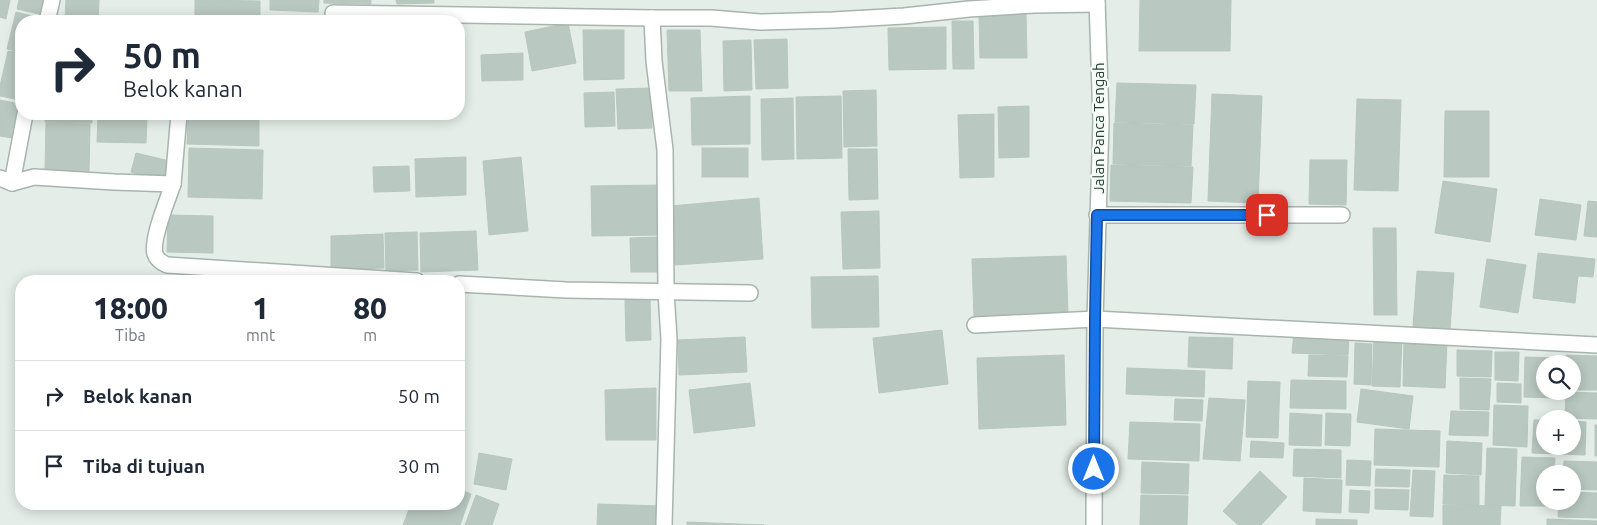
<!DOCTYPE html>
<html lang="id">
<head>
<meta charset="utf-8">
<style>
  :root { --surface:#fff; --page:#f6f6f7; --text:#1f2937; --muted:#747a83; --line:#e0e1e3 }
  body { margin:0; font-family:Ubuntu,sans-serif; background:var(--page); color:var(--text); height:100vh; display:flex; flex-direction:column; font-size:19px; white-space:nowrap }
  * { box-sizing:border-box; margin:0 }
  p { font-size:16px; color:var(--muted) }
  .icon { flex:none; width:28px; height:28px; fill:none; stroke:currentColor; stroke-width:2; stroke-linecap:round; stroke-linejoin:round }
  .map { position:relative; flex:1; overflow:hidden }
  .side { position:absolute; left:15px; top:275px; width:450px; height:235px; display:flex; flex-direction:column; background:var(--surface); border-radius:20px; box-shadow:0 2px 12px #0003 }
  .side>* { flex:none }
  .hud { position:absolute; left:15px; top:15px; width:450px; height:105px; border-radius:20px; box-shadow:0 2px 12px #0003; background:#fff; color:var(--text); overflow:hidden }
  .buttons { position:absolute; left:1536px; top:355px; display:grid; gap:10px }
  .buttons a { display:grid; place-items:center; width:45px; height:45px; border-radius:50%; background:var(--surface); box-shadow:0 2px 12px #0003; font-size:25px }
  .pin { position:absolute; display:grid; place-items:center; width:42px; height:42px; color:#fff; margin:-21px; border-radius:10px; box-shadow:0 2px 8px #0006 }
  .me { position:absolute; width:55px; margin:-28px; rotate:0deg; stroke-linejoin:round; filter:drop-shadow(0 0 4px #0008) }
  .turn { display:flex; align-items:center; gap:18px; height:105px; padding:0 25px; font-size:22px }
  .turn .icon { width:65px; height:65px; stroke-width:2.5 }
  .turn b { display:block; font-size:35px; line-height:42px }
  .eta { display:flex; justify-content:space-evenly; align-items:center; height:85px; text-align:center }
  .eta b { font-size:30px; font-weight:800; line-height:35px }
  ul { padding:0; list-style:none }
  li { display:flex; align-items:center; gap:15px; height:70px; padding:0 25px; border-top:1px solid var(--line) }
  li div { flex:1 }
  li b { display:block; font-size:19px }
  li em { font-style:normal }
  .map>svg:first-child { display:block }
</style>
</head>
<body>
<div class="map">
<svg width="1597" height="525" viewBox="0 0 1597 525">
  <rect width="100%" height="100%" fill="#e4ede8"/>
  <g fill="#b9c8c1" stroke="#b7c7be">
    <polygon points="0,0 10,0 6,19 0,17"/>
    <polygon points="19,0 47,0 44,15 17,9"/>
    <polygon points="66,0 99,0 98,21 65,21"/>
    <polygon points="195,0 260,1 260,21 195,21"/>
    <polygon points="270,0 319,0 318,12 270,10"/>
    <polygon points="324,0 371,0 371,4 324,3"/>
    <polygon points="396,0 434,0 434,3 397,4"/>
    <polygon points="1140,0 1231,0 1230,51 1139,51"/>
    <polygon points="16,12 40,18 39,21 21,21 21,52 7,49"/>
    <polygon points="1026,14 1027,58 980,58 979,16"/>
    <polygon points="952,21 973,21 974,69 953,69"/>
    <polygon points="568,23 576,63 532,71 525,32"/>
    <polygon points="946,27 946,69 889,70 888,28"/>
    <polygon points="583,30 624,30 624,79 584,80"/>
    <polygon points="667,30 700,30 702,91 669,91"/>
    <polygon points="787,39 788,88 756,89 754,40"/>
    <polygon points="751,40 752,90 724,91 723,41"/>
    <polygon points="8,51 21,53 20,100 0,96 0,86"/>
    <polygon points="523,53 523,80 482,81 481,55"/>
    <polygon points="1117,83 1196,85 1194,124 1115,122"/>
    <polygon points="651,88 652,128 618,129 616,89"/>
    <polygon points="876,90 877,146 844,147 843,91"/>
    <polygon points="614,92 615,126 585,127 584,93"/>
    <polygon points="1212,94 1262,96 1258,203 1208,201"/>
    <polygon points="750,96 750,144 692,145 691,98"/>
    <polygon points="841,96 842,158 797,159 796,97"/>
    <polygon points="793,98 794,159 762,160 761,99"/>
    <polygon points="1357,99 1401,100 1398,191 1354,190"/>
    <polygon points="0,100 20,104 12,138 0,136"/>
    <polygon points="1029,106 1029,157 999,158 998,107"/>
    <polygon points="1445,111 1489,111 1489,177 1444,177"/>
    <polygon points="46,114 92,114 92,123 45,122"/>
    <polygon points="188,114 259,114 259,146 187,144"/>
    <polygon points="994,114 994,177 960,178 958,115"/>
    <polygon points="98,117 147,118 146,143 97,142"/>
    <polygon points="46,123 90,124 89,171 45,170"/>
    <polygon points="1114,123 1193,125 1191,166 1113,164"/>
    <polygon points="189,148 263,150 262,199 188,197"/>
    <rect x="702" y="148" width="46" height="29"/>
    <polygon points="848,149 877,149 878,199 849,200"/>
    <polygon points="136,153 174,162 168,182 131,172"/>
    <polygon points="466,157 466,195 416,197 415,159"/>
    <polygon points="521,157 528,231 489,235 483,161"/>
    <polygon points="1310,160 1347,160 1346,205 1309,204"/>
    <polygon points="1111,165 1193,167 1191,203 1110,201"/>
    <polygon points="409,166 410,191 374,192 373,167"/>
    <polygon points="1443,181 1497,189 1490,242 1435,233"/>
    <polygon points="659,185 660,235 592,236 591,186"/>
    <polygon points="759,198 763,259 675,265 671,206"/>
    <polygon points="1540,199 1581,205 1576,240 1535,235"/>
    <polygon points="1588,201 1597,202 1597,237 1584,236"/>
    <polygon points="879,211 880,268 843,269 841,212"/>
    <polygon points="168,215 213,216 213,253 167,252"/>
    <polygon points="1373,228 1396,228 1397,315 1374,315"/>
    <polygon points="476,231 478,270 421,272 420,233"/>
    <polygon points="417,232 418,270 386,271 385,233"/>
    <polygon points="383,234 384,268 331,270 331,236"/>
    <polygon points="658,237 659,272 631,272 630,238"/>
    <polygon points="1538,253 1595,259 1593,277 1578,276 1575,303 1533,298"/>
    <polygon points="1066,256 1068,314 974,318 972,259"/>
    <polygon points="1487,259 1526,265 1518,313 1480,307"/>
    <polygon points="1417,271 1454,273 1450,329 1413,327"/>
    <polygon points="878,276 879,327 812,328 811,277"/>
    <polygon points="650,299 651,340 626,341 625,300"/>
    <polygon points="942,330 948,384 879,393 873,338"/>
    <polygon points="1294,332 1349,334 1348,355 1292,353"/>
    <polygon points="745,337 747,372 679,375 678,340"/>
    <polygon points="1189,337 1233,338 1232,369 1188,367"/>
    <polygon points="1374,338 1402,338 1400,387 1372,386"/>
    <polygon points="1404,339 1447,341 1445,388 1403,386"/>
    <polygon points="1355,343 1372,344 1371,385 1354,384"/>
    <polygon points="1457,350 1492,351 1491,377 1457,376"/>
    <polygon points="1495,352 1519,352 1518,381 1495,380"/>
    <polygon points="1064,355 1066,425 979,429 977,358"/>
    <polygon points="1309,355 1348,356 1347,377 1308,376"/>
    <polygon points="1566,355 1597,356 1597,390 1572,390 1572,364 1566,364"/>
    <polygon points="1525,357 1559,358 1559,364 1545,364 1545,391 1558,391 1558,398 1524,397"/>
    <polygon points="1127,368 1205,371 1204,397 1126,394"/>
    <polygon points="1460,378 1491,379 1489,410 1460,409"/>
    <polygon points="1291,380 1346,381 1346,409 1290,408"/>
    <polygon points="1248,381 1280,382 1278,438 1246,437"/>
    <polygon points="750,383 755,426 694,433 689,390"/>
    <polygon points="1497,383 1521,384 1521,403 1497,402"/>
    <polygon points="656,388 656,440 606,440 605,390"/>
    <polygon points="1361,389 1413,396 1409,429 1357,422"/>
    <polygon points="1566,392 1597,393 1597,419 1565,418"/>
    <polygon points="1209,398 1245,400 1240,461 1203,459"/>
    <polygon points="1175,399 1203,400 1202,421 1174,420"/>
    <polygon points="1494,405 1528,406 1527,447 1493,445"/>
    <polygon points="1451,411 1489,412 1488,436 1449,435"/>
    <polygon points="1290,413 1322,415 1321,446 1289,445"/>
    <polygon points="1326,413 1351,414 1350,446 1325,445"/>
    <polygon points="1534,420 1545,420 1545,446 1572,446 1572,421 1586,422 1585,455 1532,453"/>
    <polygon points="1130,422 1200,424 1199,461 1128,459"/>
    <rect x="1595" y="425" width="2" height="31"/>
    <polygon points="1375,429 1440,431 1439,467 1374,465"/>
    <polygon points="1251,441 1284,443 1283,458 1250,457"/>
    <polygon points="1447,441 1482,443 1481,475 1446,473"/>
    <polygon points="1487,448 1517,449 1515,506 1485,505"/>
    <polygon points="1294,449 1341,450 1341,478 1293,476"/>
    <polygon points="479,453 512,459 506,490 474,484"/>
    <polygon points="1522,457 1555,458 1554,474 1545,474 1545,501 1553,501 1553,506 1520,506"/>
    <polygon points="1347,460 1371,461 1370,486 1346,485"/>
    <polygon points="1564,461 1597,462 1597,490 1572,489 1572,474 1563,474"/>
    <polygon points="1142,462 1189,464 1188,494 1141,493"/>
    <polygon points="1376,469 1410,470 1409,487 1375,486"/>
    <polygon points="1413,470 1435,471 1433,517 1410,516"/>
    <polygon points="1260,471 1287,497 1261,525 1238,525 1223,511"/>
    <polygon points="1444,475 1479,476 1479,505 1443,504"/>
    <polygon points="1304,478 1342,480 1341,513 1303,511"/>
    <polygon points="459,489 471,494 460,525 403,525 411,504 459,504"/>
    <polygon points="1375,489 1409,490 1408,510 1375,509"/>
    <polygon points="1350,490 1370,491 1369,513 1349,512"/>
    <polygon points="1572,492 1597,493 1597,518 1558,517 1559,501 1572,501"/>
    <polygon points="476,495 499,504 492,525 465,525"/>
    <polygon points="1141,495 1188,496 1187,525 1140,525"/>
    <polygon points="598,504 661,506 660,525 597,525"/>
    <polygon points="1443,505 1501,506 1500,525 1443,525"/>
    <polygon points="1316,519 1357,520 1357,525 1316,525"/>
    <polygon points="1547,519 1597,521 1597,525 1547,525"/>
    <polygon points="687,522 764,525 687,525"/>
  </g>
  <g fill="none" stroke-linecap="round" stroke-linejoin="round">
    <g stroke="#a7b5ae" stroke-width="18">
      <g id="street">
        <polyline points="333,13 652,18"/>
        <polyline points="47,21 52,0"/>
        <path d="M0,178l12,5 22,-6 80,5 59,2c-5,15 -22,55 -18,70 2,6 7,9 12,11l250,16"/>
        <polyline points="12,183 25,114"/>
        <polyline points="173,184 179,114"/>
        <polyline points="1097,215 1342,215"/>
        <polyline points="459,284 566,290 750,293"/>
        <polyline points="975,325 1095,319 1597,345"/>
        <polyline points="664,525 669,339 666,292 665,150 654,61 652,18 711,18 760,22 833,20 904,16 969,9 1034,5 1097,4"/>
        <polyline points="1094,525 1095,319 1101,121 1097,0"/>
      </g>
    </g>
    <use href="#street" stroke="#fff" stroke-width="15"/>
  </g>
  <g fill="none" stroke-linecap="round" stroke-linejoin="round">
    <g stroke="#114b97" stroke-width="12">
      <polyline id="route" points="1094,469 1095,319 1097,215 1267,215"/>
    </g>
    <use href="#route" stroke="#1a73e8" stroke-width="9"/>
  </g>
  <g text-anchor="middle" dominant-baseline="central" stroke-width="4.5" stroke-linejoin="round" paint-order="stroke">
    <g font-size="15" fill="#243f34" stroke="#f5faf7">
      <text transform="translate(1098 128) rotate(-90)">Jalan Panca Tengah</text>
    </g>
  </g>
</svg>
<div class="buttons">
<a><svg class="icon" aria-label="search" viewBox="0 0 24 24"><circle cx="10" cy="10" r="6"/><path d="M15 15l6 6"/></svg></a>
<a>+</a>
<a>−</a>
</div>
<div class="pin" style="left:1267px;top:215px;background:#d93025"><svg class="icon" aria-label="arrive" viewBox="0 0 24 24"><path d="M6 21V4h12l-3 4 3 4H6"/></svg></div>
<svg class="me" style="left:1094px;top:469px" viewBox="-20 -20 40 40"><circle r="17" fill="#1a73e8" stroke="#fff" stroke-width="3"/><path d="M0-11L8 9 0 5-8 9z" fill="#fff"/></svg>
<div class="hud">
<div class="turn"><svg class="icon" aria-label="right" viewBox="0 0 24 24"><path d="M7 20v-9h11M14 6l5 5-5 5"/></svg><div><b>50 m</b>Belok kanan</div></div>
</div>
<section class="side">
<div class="eta">
<div><b>18:00</b><p>Tiba</p></div>
<div><b>1</b><p>mnt</p></div>
<div><b>80</b><p>m</p></div>
</div>
<ul>
<li><svg class="icon" aria-label="right" viewBox="0 0 24 24"><path d="M7 20v-9h11M14 6l5 5-5 5"/></svg><div><b>Belok kanan</b></div><em>50 m</em></li>
<li><svg class="icon" aria-label="arrive" viewBox="0 0 24 24"><path d="M6 21V4h12l-3 4 3 4H6"/></svg><div><b>Tiba di tujuan</b></div><em>30 m</em></li>
</ul>
</section>
</div>
</body>
</html>
